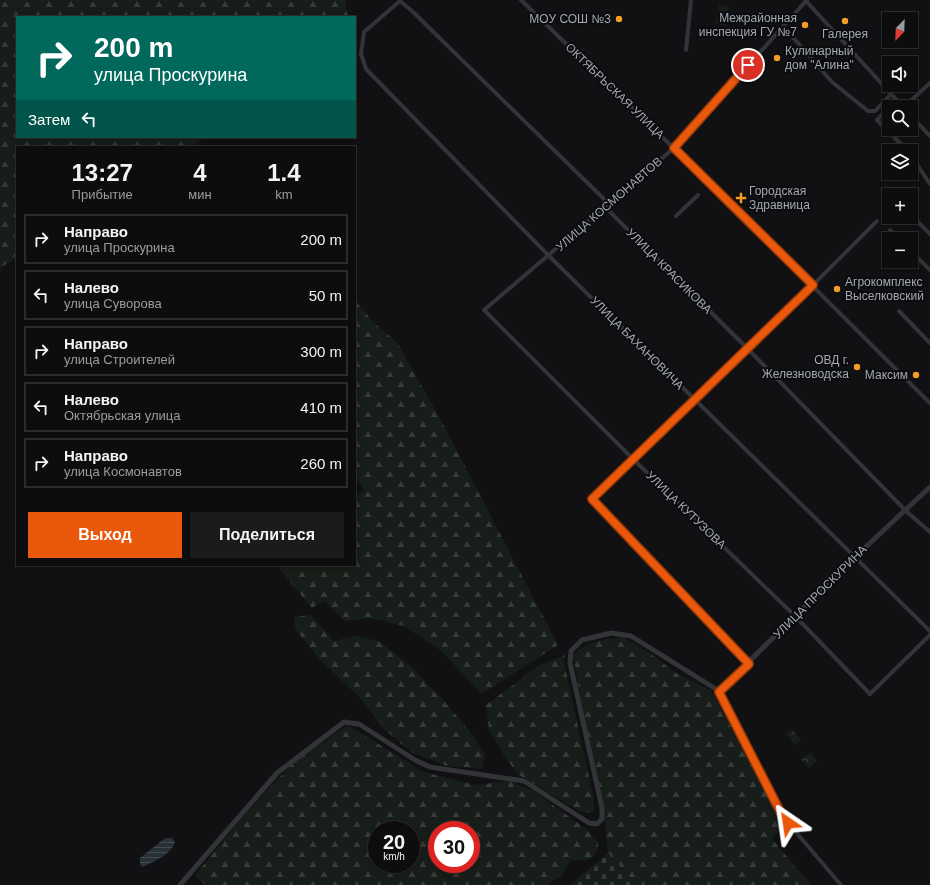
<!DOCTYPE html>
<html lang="ru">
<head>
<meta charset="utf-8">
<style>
  :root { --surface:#0d0d0e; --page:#1b1b1c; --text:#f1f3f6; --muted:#9a9c9e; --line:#2d2d2e; --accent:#ea580c }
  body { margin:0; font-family:Helvetica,sans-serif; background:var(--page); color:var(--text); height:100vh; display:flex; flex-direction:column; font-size:15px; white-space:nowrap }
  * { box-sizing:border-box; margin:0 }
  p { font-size:13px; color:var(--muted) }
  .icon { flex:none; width:22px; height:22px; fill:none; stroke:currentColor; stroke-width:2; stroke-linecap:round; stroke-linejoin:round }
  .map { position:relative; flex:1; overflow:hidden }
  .details { position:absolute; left:16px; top:146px; width:340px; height:420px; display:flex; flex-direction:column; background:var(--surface); border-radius:0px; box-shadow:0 2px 6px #0003,0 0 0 1px var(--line) }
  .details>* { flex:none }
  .hud { position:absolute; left:16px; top:16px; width:340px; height:122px; border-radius:0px; box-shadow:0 2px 6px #0003,0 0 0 1px var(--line); background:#00695c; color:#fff; overflow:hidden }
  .needle { width:26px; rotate:203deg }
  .tools { position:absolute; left:882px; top:12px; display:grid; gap:8px }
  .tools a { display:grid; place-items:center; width:36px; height:36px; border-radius:0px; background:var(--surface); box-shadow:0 2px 6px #0003,0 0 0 1px var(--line); font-size:20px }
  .speed { position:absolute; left:368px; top:821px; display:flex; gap:8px; font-size:20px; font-weight:700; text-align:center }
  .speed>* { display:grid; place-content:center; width:52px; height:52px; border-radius:50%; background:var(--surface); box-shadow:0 2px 6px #0003,0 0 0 1px var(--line); line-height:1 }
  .speed small { font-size:10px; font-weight:400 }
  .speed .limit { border:6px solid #d22; background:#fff; color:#111 }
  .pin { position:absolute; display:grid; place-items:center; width:34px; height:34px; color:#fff; margin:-17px; border:2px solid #fff; border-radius:50%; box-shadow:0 1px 4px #0007 }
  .me { position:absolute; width:44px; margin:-22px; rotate:328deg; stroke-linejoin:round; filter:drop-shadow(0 0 3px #0008) }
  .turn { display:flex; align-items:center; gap:14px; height:84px; padding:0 12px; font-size:18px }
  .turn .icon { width:52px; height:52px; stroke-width:2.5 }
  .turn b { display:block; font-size:28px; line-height:34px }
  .then { display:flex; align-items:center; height:38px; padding:0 12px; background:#0003; gap:8px; font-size:15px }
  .eta { display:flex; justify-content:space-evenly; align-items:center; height:68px; text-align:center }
  .eta b { font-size:24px; font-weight:700; line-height:28px }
  .button { display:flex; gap:8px; margin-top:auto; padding:8px 12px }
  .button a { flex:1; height:46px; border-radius:0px; background:var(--accent); color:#fff; font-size:16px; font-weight:700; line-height:46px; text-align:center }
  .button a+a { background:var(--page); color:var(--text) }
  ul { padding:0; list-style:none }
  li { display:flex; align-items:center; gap:12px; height:50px; margin:0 8px 6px; padding:0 4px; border:2px solid var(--line); border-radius:0px }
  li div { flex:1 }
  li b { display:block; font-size:15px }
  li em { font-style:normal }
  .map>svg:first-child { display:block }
</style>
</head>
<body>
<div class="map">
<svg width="930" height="885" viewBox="0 0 930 885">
  <defs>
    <pattern id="forest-firs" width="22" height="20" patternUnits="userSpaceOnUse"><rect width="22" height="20" fill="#171d18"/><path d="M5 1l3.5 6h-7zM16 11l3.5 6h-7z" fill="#363b37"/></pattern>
    <pattern id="cemetery-stones" width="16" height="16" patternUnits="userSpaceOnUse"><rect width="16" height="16" fill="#171d18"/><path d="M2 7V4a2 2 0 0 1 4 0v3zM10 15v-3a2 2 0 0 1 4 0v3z" fill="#363b37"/></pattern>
    <pattern id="park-crowns" width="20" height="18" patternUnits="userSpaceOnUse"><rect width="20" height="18" fill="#171d18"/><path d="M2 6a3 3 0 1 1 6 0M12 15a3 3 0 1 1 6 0" fill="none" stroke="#363b37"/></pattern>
    <pattern id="water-rules" width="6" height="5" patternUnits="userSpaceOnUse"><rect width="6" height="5" fill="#283136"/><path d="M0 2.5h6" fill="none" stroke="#444c51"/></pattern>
  </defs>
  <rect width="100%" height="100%" fill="#111113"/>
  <g fill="url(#forest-firs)" fill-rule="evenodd">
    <polygon points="0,0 345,0 348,17 17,17 17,137 206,137 190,147 17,147 17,257 0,268"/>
    <polygon points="355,300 374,323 397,342 443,424 558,645 482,694 440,650 404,626 369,618 345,621 324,601 312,608 276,565 355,565 355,497 364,490 355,476"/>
    <polygon points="311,615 334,641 355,636 379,641 413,668 443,700 471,733 485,754 482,769 447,766 411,752 385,730 359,697 323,663 295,629 294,617"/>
    <path d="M623,637l24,14 29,22 36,18 63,120 10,14 -13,14 39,46h-175l-28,-32 -6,-57 -19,-83 -10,-58c14,-14 30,-16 50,-18z"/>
    <polygon points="565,655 564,662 594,800 594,813 581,812 519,775 506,759 489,730 486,705 538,666"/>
    <path d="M348,725l76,47 51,13 34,-4 23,9 54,39 12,12c1,19 -11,21 -28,19l-9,17 -10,5 -1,3h-345l-10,-10 51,-62 48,-51zM377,830h34v34h-34zM437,830h34v34h-34z"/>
  </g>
  <polygon fill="url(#cemetery-stones)" points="608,853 636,885 570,885"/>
  <g fill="url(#park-crowns)">
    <polygon points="792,729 801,740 795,745 786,734"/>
    <polygon points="810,752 817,761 809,768 801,759"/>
  </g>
  <polygon fill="#171d18" points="719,5 729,6 726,26 716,24"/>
  <path fill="url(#water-rules)" d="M165,838h7l3,4c-4,13 -21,19 -32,25l-3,-2v-7z"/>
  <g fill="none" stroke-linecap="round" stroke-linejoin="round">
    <g stroke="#323438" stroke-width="4">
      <polyline points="521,0 690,164 930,403"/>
      <polyline points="805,0 903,107"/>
      <polyline points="807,0 674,148 484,310 633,459 795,616 870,694 930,635"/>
      <polyline points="790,34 832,82 868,111 875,111 891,94"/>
      <polyline points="686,50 691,0"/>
      <polyline points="896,99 877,120 908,151"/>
      <polyline points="904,107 930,83"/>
      <polyline points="911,116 930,136"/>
      <polyline points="911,155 916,160"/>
      <polyline points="916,163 930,184"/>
      <polyline points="911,215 930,234"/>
      <polyline points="676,216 698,195"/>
      <polyline points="890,230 899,239"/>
      <polyline points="911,251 930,270"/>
      <polyline points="899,311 930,343"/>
      <polyline points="930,532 906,511 748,349 605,207 604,199 412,11 400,1 364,32 361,54 366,69 549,256 930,631"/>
      <polyline points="749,663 592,499 813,285 877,221"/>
      <polyline points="719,691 783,817 841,885"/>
    </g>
    <polyline stroke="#323438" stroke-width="5" points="180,885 277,773 344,722 359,724 415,760 430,767 524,781 589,823 597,824 602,819 602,808 570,663 571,651 582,640 611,633 631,636 719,691 855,557 930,487"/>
  </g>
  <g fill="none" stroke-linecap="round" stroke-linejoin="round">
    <g stroke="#983908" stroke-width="10">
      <polyline id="route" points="748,65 674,148 813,285 592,499 749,664 719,692 783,817 788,823"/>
    </g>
    <use href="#route" stroke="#ea580c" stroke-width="7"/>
  </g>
  <g fill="#f29d2a" stroke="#0c0c0e" stroke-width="1.5">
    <circle cx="619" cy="19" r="4"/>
    <circle cx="845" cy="21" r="4"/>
    <circle cx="805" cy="25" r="4"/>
    <circle cx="777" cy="58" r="4"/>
    <path d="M739 192h4v4h4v4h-4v4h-4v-4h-4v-4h4z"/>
    <circle cx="837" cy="289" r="4"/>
    <circle cx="857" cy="367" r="4"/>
    <circle cx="916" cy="375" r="4"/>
  </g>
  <g text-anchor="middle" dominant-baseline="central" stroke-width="4" stroke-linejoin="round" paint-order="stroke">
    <g font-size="12" fill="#a2a9b3" stroke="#0c0c0e" text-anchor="end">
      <text x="797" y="18">Межрайонная<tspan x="797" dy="14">инспекция ГУ №7</tspan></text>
      <text x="611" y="19">МОУ СОШ №3</text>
      <text x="845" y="34" text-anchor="middle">Галерея</text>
      <text x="785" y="51" text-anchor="start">Кулинарный<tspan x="785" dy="14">дом "Алина"</tspan></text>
      <text x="749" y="191" text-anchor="start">Городская<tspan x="749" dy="14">Здравница</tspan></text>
      <text x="845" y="282" text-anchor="start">Агрокомплекс<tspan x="845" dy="14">Выселковский</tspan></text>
      <text x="849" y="360">ОВД г.<tspan x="849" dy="14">Железноводска</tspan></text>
      <text x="908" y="375">Максим</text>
    </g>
    <g font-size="12" fill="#a2a9b3" stroke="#0c0c0e">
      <text transform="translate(615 91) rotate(44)">ОКТЯБРЬСКАЯ УЛИЦА</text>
      <text transform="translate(609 204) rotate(-41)">УЛИЦА КОСМОНАВТОВ</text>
      <text transform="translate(669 271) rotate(45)">УЛИЦА КРАСИКОВА</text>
      <text transform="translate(637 343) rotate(45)">УЛИЦА БАХАНОВИЧА</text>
      <text transform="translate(686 510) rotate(44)">УЛИЦА КУТУЗОВА</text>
      <text transform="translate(820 592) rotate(-45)">УЛИЦА ПРОСКУРИНА</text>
    </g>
  </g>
</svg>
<div class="tools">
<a><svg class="needle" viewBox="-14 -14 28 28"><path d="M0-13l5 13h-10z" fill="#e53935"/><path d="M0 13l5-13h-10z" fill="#9a9c9e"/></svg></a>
<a><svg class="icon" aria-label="sound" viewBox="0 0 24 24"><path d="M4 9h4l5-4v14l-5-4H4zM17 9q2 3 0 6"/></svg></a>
<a><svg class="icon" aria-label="search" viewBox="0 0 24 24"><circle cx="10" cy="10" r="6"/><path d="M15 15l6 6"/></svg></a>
<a><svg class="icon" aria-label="layers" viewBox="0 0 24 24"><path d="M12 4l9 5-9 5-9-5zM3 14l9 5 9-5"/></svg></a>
<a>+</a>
<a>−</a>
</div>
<div class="speed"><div>20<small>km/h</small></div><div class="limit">30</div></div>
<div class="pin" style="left:748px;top:65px;background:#d93025"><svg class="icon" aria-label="arrive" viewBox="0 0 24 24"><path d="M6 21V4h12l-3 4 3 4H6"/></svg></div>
<svg class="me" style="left:788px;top:823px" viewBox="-20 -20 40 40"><path d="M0-17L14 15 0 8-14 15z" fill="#ea580c" stroke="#fff" stroke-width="4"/></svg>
<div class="hud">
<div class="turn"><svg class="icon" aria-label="right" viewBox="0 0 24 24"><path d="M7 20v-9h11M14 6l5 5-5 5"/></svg><div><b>200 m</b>улица Проскурина</div></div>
<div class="then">Затем<svg class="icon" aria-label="left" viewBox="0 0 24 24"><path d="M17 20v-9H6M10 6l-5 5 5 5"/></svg></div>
</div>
<section class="details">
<div class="eta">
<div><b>13:27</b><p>Прибытие</p></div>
<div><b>4</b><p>мин</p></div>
<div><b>1.4</b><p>km</p></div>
</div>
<ul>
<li><svg class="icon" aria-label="right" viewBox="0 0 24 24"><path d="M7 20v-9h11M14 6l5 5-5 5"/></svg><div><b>Направо</b><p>улица Проскурина</p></div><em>200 m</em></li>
<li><svg class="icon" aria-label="left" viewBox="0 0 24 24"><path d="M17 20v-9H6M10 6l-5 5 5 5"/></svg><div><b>Налево</b><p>улица Суворова</p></div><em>50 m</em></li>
<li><svg class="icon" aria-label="right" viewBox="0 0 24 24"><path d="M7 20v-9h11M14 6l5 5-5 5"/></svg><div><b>Направо</b><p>улица Строителей</p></div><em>300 m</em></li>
<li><svg class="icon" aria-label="left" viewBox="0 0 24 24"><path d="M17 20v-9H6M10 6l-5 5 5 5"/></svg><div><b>Налево</b><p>Октябрьская улица</p></div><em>410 m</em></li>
<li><svg class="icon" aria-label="right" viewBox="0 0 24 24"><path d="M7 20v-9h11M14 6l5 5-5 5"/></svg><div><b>Направо</b><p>улица Космонавтов</p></div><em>260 m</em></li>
</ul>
<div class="button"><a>Выход</a><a>Поделиться</a></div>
</section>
</div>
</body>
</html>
